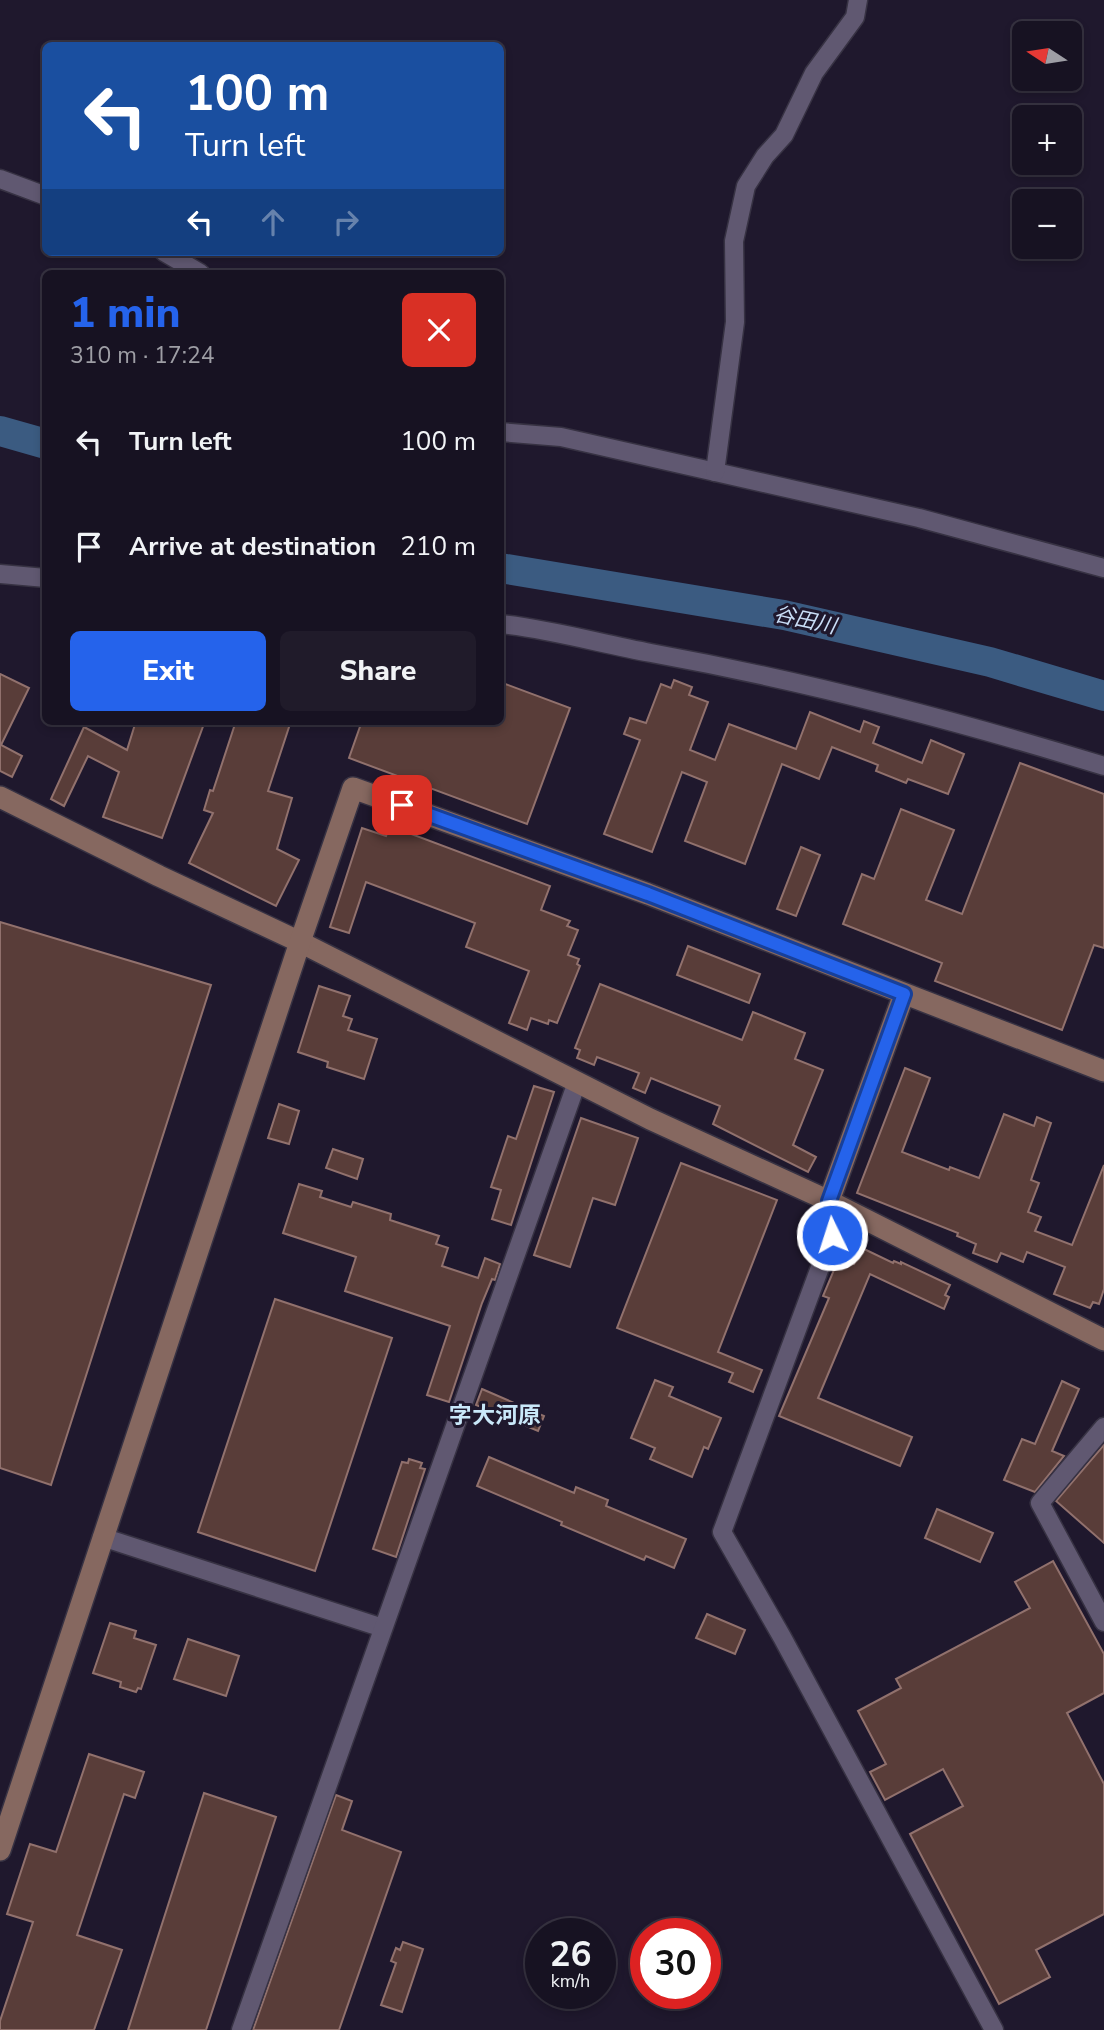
<!DOCTYPE html>
<html lang="en">
<head>
<meta charset="utf-8">
<style>
  :root { --surface:#171222; --page:#201b2a; --text:#f1f3f6; --muted:#9e9ea5; --line:#363240; --accent:#2563eb }
  body { margin:0; font-family:"Nunito Sans","Noto Sans JP",sans-serif; background:var(--page); color:var(--text); height:100vh; display:flex; flex-direction:column; font-size:26px; white-space:nowrap }
  * { box-sizing:border-box; margin:0 }
  p { font-size:23px; color:var(--muted) }
  .icon { flex:none; width:38px; height:38px; fill:none; stroke:currentColor; stroke-width:2; stroke-linecap:round; stroke-linejoin:round }
  .map { position:relative; flex:1; overflow:hidden }
  .panel { position:absolute; left:42px; top:270px; width:462px; height:455px; display:flex; flex-direction:column; background:var(--surface); border-radius:10px; box-shadow:0 4px 10px #0003,0 0 0 2px var(--line) }
  .panel>* { flex:none }
  .guide { position:absolute; left:42px; top:42px; width:462px; height:214px; border-radius:10px; box-shadow:0 4px 10px #0003,0 0 0 2px var(--line); background:#1a4fa0; color:#fff; overflow:hidden }
  .needle { width:46px; rotate:282deg }
  .tools { position:absolute; left:1012px; top:21px; display:grid; gap:14px }
  .tools a { display:grid; place-items:center; width:70px; height:70px; border-radius:10px; background:var(--surface); box-shadow:0 4px 10px #0003,0 0 0 2px var(--line); font-size:35px }
  .speed { position:absolute; left:525px; top:1918px; display:flex; gap:14px; font-size:35px; font-weight:700; text-align:center }
  .speed>* { display:grid; place-content:center; width:91px; height:91px; border-radius:50%; background:var(--surface); box-shadow:0 4px 10px #0003,0 0 0 2px var(--line); line-height:1 }
  .speed small { font-size:18px; font-weight:400 }
  .speed .limit { border:10px solid #d22; background:#fff; color:#111 }
  .pin { position:absolute; display:grid; place-items:center; width:60px; height:60px; color:#fff; margin:-30px; border-radius:14px; box-shadow:0 4px 10px #0006 }
  .me { position:absolute; width:77px; margin:-38px; rotate:356deg; stroke-linejoin:round; filter:drop-shadow(0 0 5px #0008) }
  .turn { display:flex; align-items:center; gap:24px; height:147px; padding:0 28px; font-size:32px }
  .turn .icon { width:91px; height:91px; stroke-width:2.5 }
  .turn b { display:block; font-size:49px; line-height:60px }
  .lanes { display:flex; align-items:center; height:66px; padding:0 28px; background:#0003; justify-content:center; gap:35px; direction:ltr }
  .lanes .off { opacity:.35 }
  .round { display:grid; place-items:center; flex:none; width:74px; height:74px; border-radius:10px; background:var(--page) }
  .overview { display:flex; align-items:center; justify-content:space-between; height:119px; padding:0 28px }
  h1 { font-size:42px; font-weight:800; line-height:52px; color:var(--accent) }
  .cta { display:flex; gap:14px; margin-top:auto; padding:14px 28px }
  .cta a { flex:1; height:80px; border-radius:10px; background:var(--accent); color:#fff; font-size:28px; font-weight:800; line-height:80px; text-align:center }
  .cta a+a { background:var(--page); color:var(--text) }
  ul { padding:0; list-style:none }
  li { display:flex; align-items:center; gap:21px; height:105px; padding:0 28px }
  li div { flex:1 }
  li b { display:block; font-size:26px }
  li em { font-style:normal }
  .map>svg:first-child { display:block }
</style>
</head>
<body>
<div class="map">
<svg width="1104" height="2030" viewBox="0 0 1104 2030">
  <rect width="100%" height="100%" fill="#1f182d"/>
  <g fill="none" stroke-linecap="round" stroke-linejoin="round">
    <g stroke="#3b5b81" stroke-width="30">
      <polyline points="0,431 46,444"/>
      <polyline points="500,568 784,615 990,662 1104,696"/>
    </g>
  </g>
  <g fill="#593d39" stroke="#91716d" stroke-width="2">
    <polygon points="0,674 29,688 1,745 22,756 12,777 0,771"/>
    <polygon points="674,680 692,687 689,695 708,702 690,750 715,760 729,724 796,749 810,712 860,732 864,721 879,727 873,743 922,763 931,740 964,754 948,794 908,779 906,783 876,771 878,765 832,747 819,779 782,764 745,864 685,841 707,782 682,772 652,852 604,834 640,740 624,734 630,718 646,723 661,684 671,688"/>
    <polygon points="500,682 570,708 527,824 349,758 362,721 500,721"/>
    <polygon points="136,721 205,721 162,838 103,817 119,772 88,756 64,806 51,799 84,727 127,750"/>
    <polygon points="236,721 291,721 268,791 292,798 277,849 299,860 276,906 189,863 213,813 204,810 210,790 213,791"/>
    <polygon points="1020,763 1104,794 1104,948 1094,945 1062,1030 935,981 942,963 843,924 862,874 874,879 901,809 954,830 926,900 962,914"/>
    <polygon points="390,826 550,886 541,910 570,921 567,926 578,930 568,955 579,959 577,964 580,966 557,1023 549,1020 548,1024 531,1018 527,1030 509,1023 529,971 466,947 475,923 366,882 349,933 330,927 362,828 386,836"/>
    <polygon points="801,847 820,855 796,916 777,909"/>
    <polygon points="0,922 211,985 51,1485 0,1468"/>
    <polygon points="688,946 760,974 749,1003 677,975"/>
    <polygon points="600,984 742,1040 753,1012 805,1033 795,1059 823,1070 793,1145 816,1157 808,1172 713,1124 720,1106 651,1078 645,1093 633,1088 639,1073 597,1057 594,1065 577,1058 580,1050 575,1048"/>
    <polygon points="319,986 350,996 343,1016 352,1019 348,1030 377,1039 364,1079 327,1067 328,1062 298,1052"/>
    <polygon points="905,1068 930,1078 902,1152 949,1170 950,1167 979,1178 1004,1114 1034,1126 1037,1117 1051,1123 1031,1180 1039,1183 1028,1212 1041,1217 1035,1231 1072,1245 1104,1165 1104,1289 1099,1304 1093,1302 1090,1308 1054,1294 1065,1267 1027,1252 1023,1262 1001,1253 997,1262 973,1253 976,1244 957,1236 958,1233 857,1193"/>
    <polygon points="534,1086 554,1092 511,1225 492,1219 501,1190 491,1187 508,1136 516,1139"/>
    <polygon points="279,1104 299,1111 289,1144 268,1138"/>
    <polygon points="581,1118 638,1138 615,1205 593,1198 570,1267 534,1255"/>
    <polygon points="333,1149 363,1159 357,1179 326,1168"/>
    <polygon points="681,1163 777,1200 718,1352 762,1370 753,1392 729,1382 733,1373 617,1328"/>
    <polygon points="299,1184 322,1191 320,1197 351,1207 353,1202 391,1214 390,1220 439,1236 436,1244 448,1248 442,1266 478,1278 485,1258 500,1264 495,1280 492,1279 482,1303 449,1402 427,1395 450,1326 345,1291 356,1257 283,1233"/>
    <polygon points="862,1248 893,1263 894,1261 901,1264 901,1262 950,1285 945,1295 949,1297 944,1309 870,1274 818,1398 912,1437 900,1466 779,1416 829,1298 823,1296 839,1258 854,1264"/>
    <polygon points="275,1299 392,1338 315,1571 198,1532"/>
    <polygon points="655,1380 673,1387 669,1396 721,1418 708,1449 704,1447 692,1477 650,1459 655,1448 631,1438"/>
    <polygon points="1062,1381 1079,1389 1052,1451 1064,1456 1035,1492 1004,1480 1022,1439 1035,1444"/>
    <polygon points="482,1389 544,1416 538,1431 476,1405"/>
    <polygon points="1104,1445 1104,1543 1056,1501"/>
    <polygon points="489,1457 574,1493 576,1487 608,1500 606,1506 686,1539 674,1568 646,1556 644,1560 561,1525 562,1522 477,1486"/>
    <polygon points="409,1459 422,1463 420,1468 425,1469 396,1557 373,1549 402,1462 408,1463"/>
    <polygon points="937,1509 993,1533 980,1562 925,1538"/>
    <polygon points="1053,1561 1104,1654 1104,1693 1067,1713 1104,1784 1104,1914 1036,1950 1050,1977 999,2004 910,1834 963,1806 943,1769 885,1800 870,1772 886,1764 858,1711 901,1688 896,1679 1030,1608 1015,1582"/>
    <polygon points="707,1614 745,1630 735,1654 696,1638"/>
    <polygon points="110,1623 136,1631 134,1638 156,1645 141,1689 138,1688 136,1692 120,1687 121,1682 93,1673"/>
    <polygon points="188,1639 239,1656 226,1696 174,1679"/>
    <polygon points="89,1754 144,1772 135,1798 124,1794 77,1935 122,1950 94,2030 0,2030 0,2021 33,1922 7,1914 30,1844 56,1852"/>
    <polygon points="204,1793 276,1817 206,2030 128,2030"/>
    <polygon points="336,1795 352,1801 342,1830 401,1852 339,2030 253,2030"/>
    <polygon points="403,1942 423,1949 402,2012 381,2005 396,1963 391,1961 396,1948 400,1950"/>
  </g>
  <g fill="none" stroke-linecap="round" stroke-linejoin="round">
    <g stroke="#373243" stroke-width="21">
      <g id="street">
        <polyline points="0,179 46,196"/>
        <polyline points="164,252 200,273"/>
        <polyline points="500,432 561,437 919,518 1104,568"/>
        <polyline points="715,472 735,322 734,241 746,186 765,156 784,135 814,73 855,17 858,0"/>
        <polyline points="0,574 46,578"/>
        <path d="M500,624c51,5 101,20 151,29 154,28 304,67 453,113"/>
        <polyline points="829,1201 832,1235 722,1532 782,1637 994,2030"/>
        <polyline points="1104,1427 1040,1503 1104,1622"/>
        <polyline points="102,1537 383,1628"/>
        <polyline points="241,2030 577,1082"/>
      </g>
    </g>
    <g stroke="#373243" stroke-width="24">
      <g id="secondary">
        <polyline points="0,797 159,876 300,942 650,1119 829,1201 1104,1340"/>
        <polyline points="829,1201 904,994"/>
        <polyline points="0,1850 300,942 353,788 648,894 1104,1071"/>
      </g>
    </g>
    <use href="#street" stroke="#605871" stroke-width="18"/>
    <use href="#secondary" stroke="#866860" stroke-width="21"/>
  </g>
  <g fill="none" stroke-linecap="round" stroke-linejoin="round">
    <g stroke="#184099" stroke-width="18">
      <polyline id="route" points="402,805 648,894 904,994 829,1201 832,1235"/>
    </g>
    <use href="#route" stroke="#2563eb" stroke-width="12"/>
  </g>
  <g text-anchor="middle" dominant-baseline="central" stroke-width="6" stroke-linejoin="round" paint-order="stroke">
    <g font-size="21" font-style="italic" fill="#c9ddf6" stroke="#1f182d">
      <text transform="translate(805 620) rotate(12)">谷田川</text>
    </g>
    <g font-size="23" font-weight="bold" fill="#c9e8f9" stroke="#1f182d">
      <text x="495" y="1415">字大河原</text>
    </g>
  </g>
</svg>
<div class="tools">
<a><svg class="needle" viewBox="-14 -14 28 28"><path d="M0-13l5 13h-10z" fill="#e53935"/><path d="M0 13l5-13h-10z" fill="#9e9ea5"/></svg></a>
<a>+</a>
<a>−</a>
</div>
<div class="speed"><div>26<small>km/h</small></div><div class="limit">30</div></div>
<div class="pin" style="left:402px;top:805px;background:#d93025"><svg class="icon" aria-label="arrive" viewBox="0 0 24 24"><path d="M6 21V4h12l-3 4 3 4H6"/></svg></div>
<svg class="me" style="left:832px;top:1235px" viewBox="-20 -20 40 40"><circle r="17" fill="#2563eb" stroke="#fff" stroke-width="3"/><path d="M0-11L8 9 0 5-8 9z" fill="#fff"/></svg>
<div class="guide">
<div class="turn"><svg class="icon" aria-label="left" viewBox="0 0 24 24"><path d="M17 20v-9H6M10 6l-5 5 5 5"/></svg><div><b>100 m</b>Turn left</div></div>
<div class="lanes"><svg class="icon" aria-label="left" viewBox="0 0 24 24"><path d="M17 20v-9H6M10 6l-5 5 5 5"/></svg><svg class="icon off" aria-label="ahead" viewBox="0 0 24 24"><path d="M12 20V5M6 11l6-6 6 6"/></svg><svg class="icon off" aria-label="right" viewBox="0 0 24 24"><path d="M7 20v-9h11M14 6l5 5-5 5"/></svg></div>
</div>
<section class="panel">
<div class="overview"><div><h1>1 min</h1><p>310 m · 17:24</p></div><a class="round" style="background:#d93025;color:#fff"><svg class="icon" aria-label="close" viewBox="0 0 24 24"><path d="M6 6l12 12M18 6L6 18"/></svg></a></div>
<ul>
<li><svg class="icon" aria-label="left" viewBox="0 0 24 24"><path d="M17 20v-9H6M10 6l-5 5 5 5"/></svg><div><b>Turn left</b></div><em>100 m</em></li>
<li><svg class="icon" aria-label="arrive" viewBox="0 0 24 24"><path d="M6 21V4h12l-3 4 3 4H6"/></svg><div><b>Arrive at destination</b></div><em>210 m</em></li>
</ul>
<div class="cta"><a>Exit</a><a>Share</a></div>
</section>
</div>
</body>
</html>
